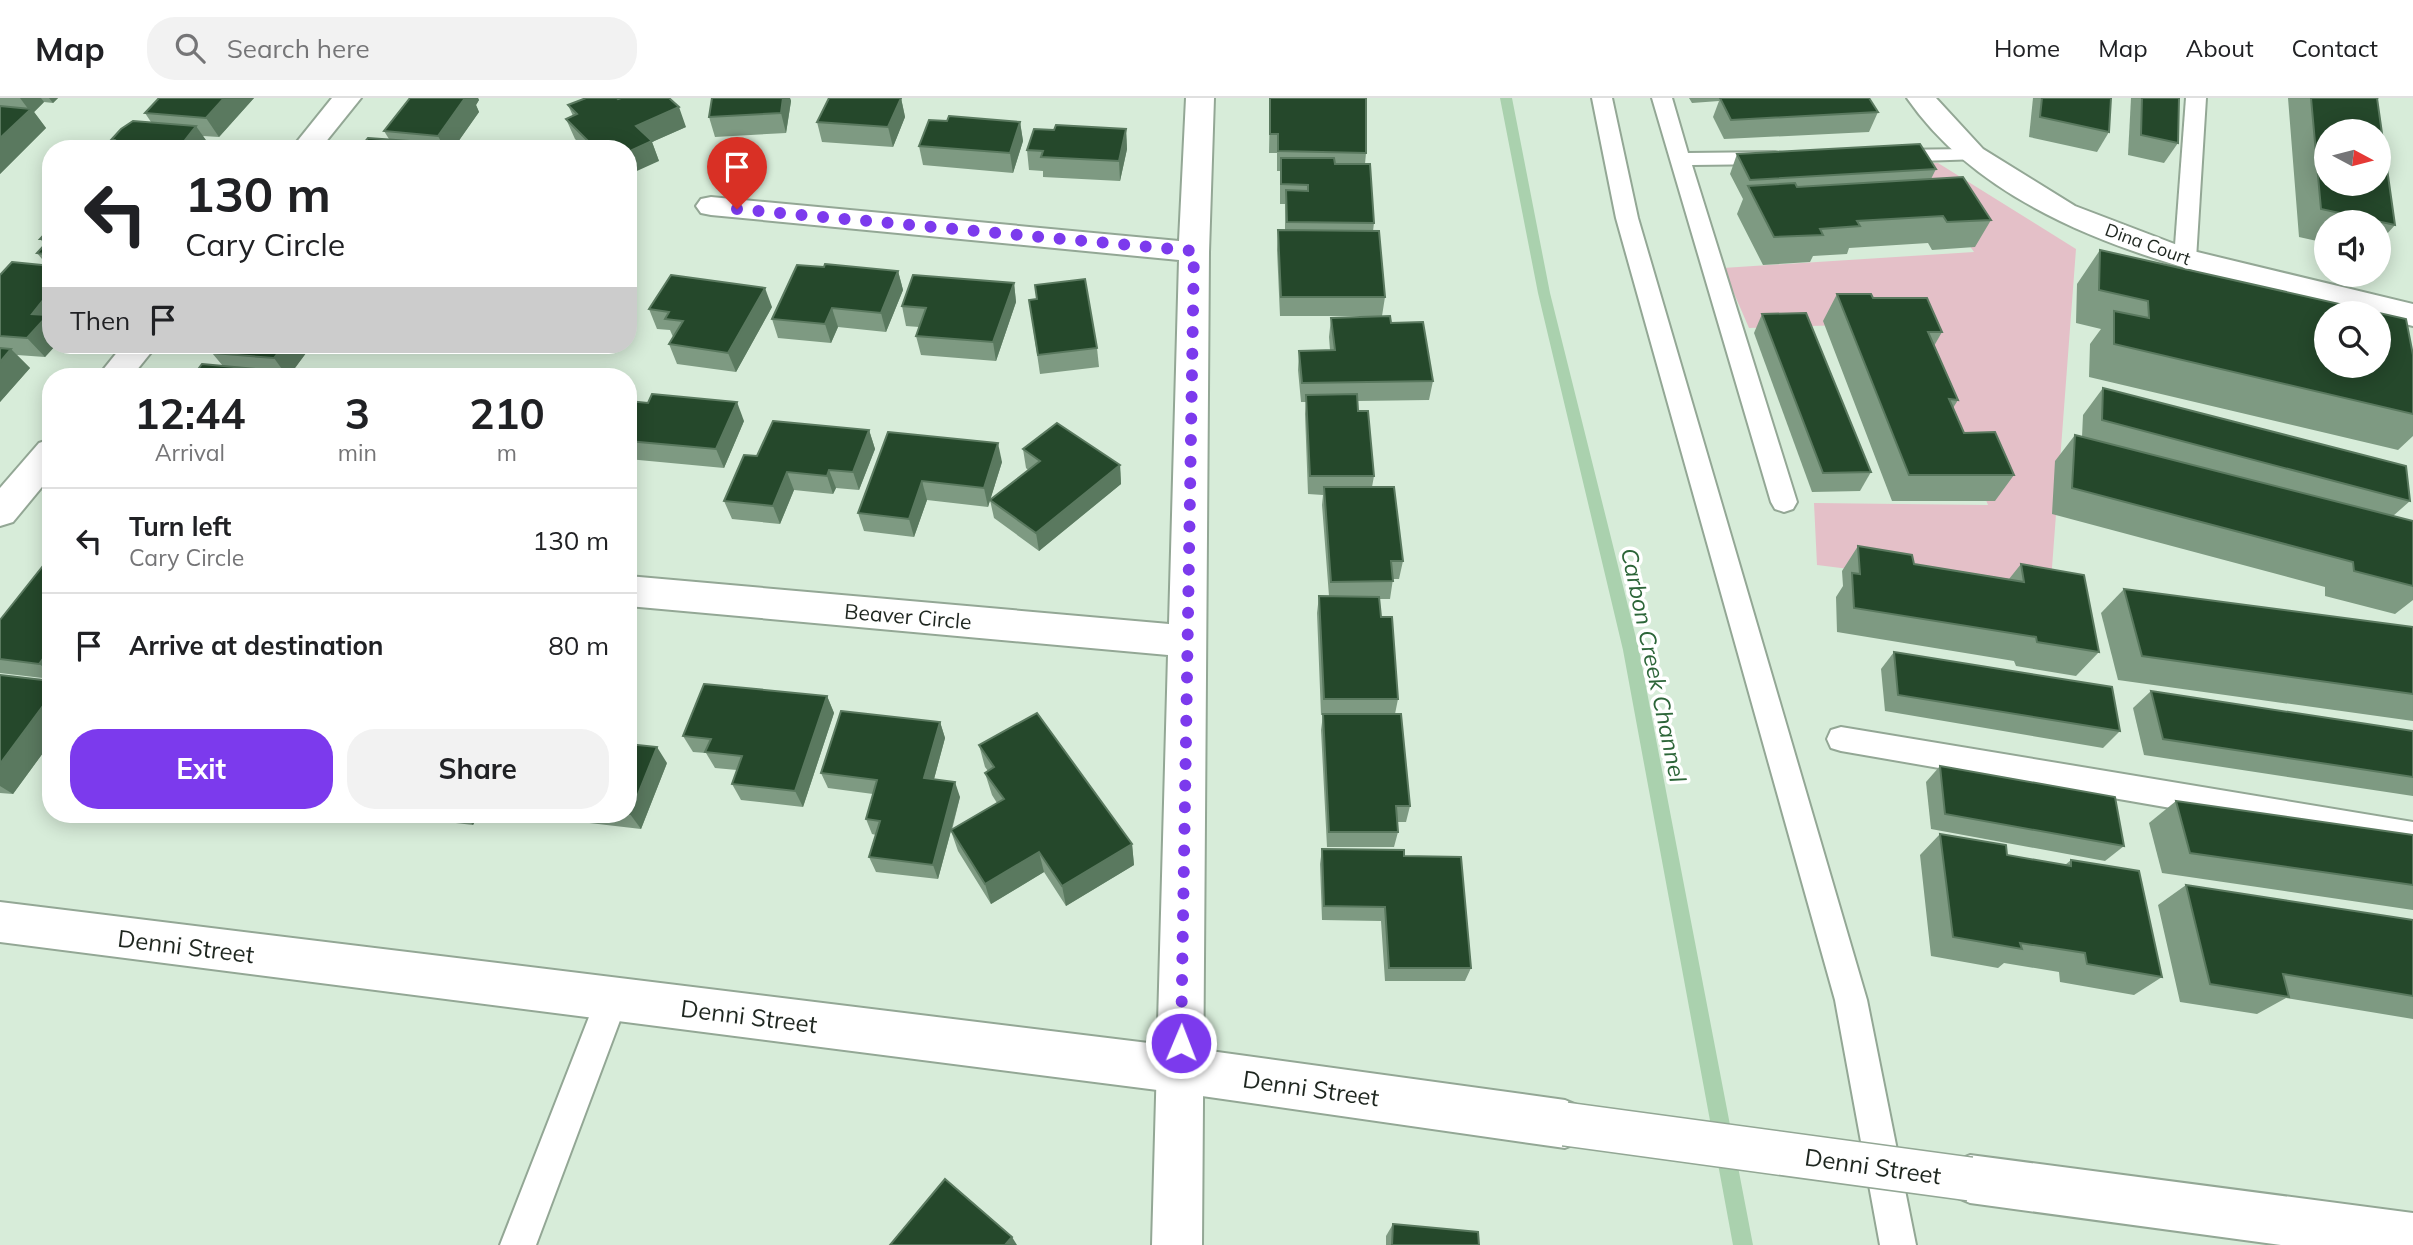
<!DOCTYPE html>
<html lang="en">
<head>
<meta charset="utf-8">
<style>
  :root { --surface:#fff; --page:#f2f2f2; --text:#202124; --muted:#757577; --line:#e0e0e0; --accent:#7c3aed }
  body { margin:0; font-family:Mulish,sans-serif; background:var(--page); color:var(--text); height:100vh; display:flex; flex-direction:column; font-size:26px; white-space:nowrap }
  * { box-sizing:border-box; margin:0 }
  p { font-size:23px; color:var(--muted) }
  .icon { flex:none; width:38px; height:38px; fill:none; stroke:currentColor; stroke-width:2; stroke-linecap:round; stroke-linejoin:round }
  .map { position:relative; flex:1; overflow:hidden }
  .details { position:absolute; left:42px; top:270px; width:595px; height:455px; display:flex; flex-direction:column; background:var(--surface); border-radius:28px; box-shadow:0 4px 18px #0003 }
  .details>* { flex:none }
  .banner { position:absolute; left:42px; top:42px; width:595px; height:214px; border-radius:28px; box-shadow:0 4px 18px #0003; background:#fff; color:var(--text); overflow:hidden }
  .needle { width:46px; rotate:97deg }
  .controls { position:absolute; left:2314px; top:21px; display:grid; gap:14px }
  .controls a { display:grid; place-items:center; width:77px; height:77px; border-radius:50%; background:var(--surface); box-shadow:0 4px 18px #0003; font-size:35px }
  .pin { position:absolute; display:grid; place-items:center; width:60px; height:60px; color:#fff; margin:-72px -30px; border-radius:50% 50% 50% 0; rotate:-45deg; box-shadow:0 0 7px #0007 }
  .pin .icon { rotate:45deg }
  .me { position:absolute; width:77px; margin:-38px; rotate:1deg; stroke-linejoin:round; filter:drop-shadow(0 0 5px #0008) }
  .turn { display:flex; align-items:center; gap:24px; height:147px; padding:0 28px; font-size:32px }
  .turn .icon { width:91px; height:91px; stroke-width:2.5 }
  .turn b { display:block; font-size:49px; line-height:60px }
  .then { display:flex; align-items:center; height:66px; padding:0 28px; background:#0003; gap:14px; font-size:26px }
  .eta { display:flex; justify-content:space-evenly; align-items:center; height:119px; text-align:center }
  .eta b { font-size:42px; font-weight:700; line-height:49px }
  .button { display:flex; gap:14px; margin-top:auto; padding:14px 28px }
  .button a { flex:1; height:80px; border-radius:28px; background:var(--accent); color:#fff; font-size:28px; font-weight:700; line-height:80px; text-align:center }
  .button a+a { background:var(--page); color:var(--text) }
  ul { padding:0; list-style:none }
  li { display:flex; align-items:center; gap:21px; height:105px; padding:0 28px; border-top:2px solid var(--line) }
  li div { flex:1 }
  li b { display:block; font-size:26px }
  li em { font-style:normal }
  header { display:flex; align-items:center; gap:42px; box-sizing:border-box; height:98px; padding:0 35px; background:var(--surface); border-bottom:2px solid var(--line) }
  header strong { font-size:33px }
  nav { display:flex; gap:38px; margin-inline-start:auto; font-size:24px }
  .search { width:490px; height:63px; background:var(--page); display:flex; align-items:center; gap:18px; box-sizing:border-box; padding:0 24px; border-radius:28px; color:var(--muted); font-size:26px }
  .map>svg:first-child { display:block }
</style>
</head>
<body>
<header>
<strong>Map</strong>
<div class="search"><svg class="icon" aria-label="search" viewBox="0 0 24 24"><circle cx="10" cy="10" r="6"/><path d="M15 15l6 6"/></svg>Search here</div>
<nav><a>Home</a><a>Map</a><a>About</a><a>Contact</a></nav>
</header>
<div class="map">
<svg width="2413" height="1147" viewBox="0 0 2413 1147">
  <rect width="100%" height="100%" fill="#d7ecd9"/>
  <polygon fill="#e4c0c8" points="1938,65 2076,151 2050,496 1817,467 1814,405 1988,407 1913,225 1749,230 1723,170 1974,154 1913,66"/>
  <g fill="none" stroke-linecap="round" stroke-linejoin="round">
    <polygon fill="#aad1ae" fill-rule="evenodd" points="1500,0 1512,0 1550,195 1639,552 1753,1147 1733,1147 1623,552 1538,195"/>
    <g stroke="#93a795" stroke-width="4">
      <g id="service">
        <polygon points="1592,0 1612,0 1638,120 1867,902 1916,1147 1880,1147 1835,902 1616,120"/>
        <polygon points="1652,0 1672,0 1688,55 1775,54 1782,55 1785,60 1782,65 1775,66 1692,67 1797,404 1793,411 1784,414 1775,411 1771,404"/>
        <polygon points="2186,0 2206,0 2196,161 2193,166 2185,168 2177,166 2174,161"/>
        <polygon points="1973,51 1980,53 1983,57 1980,61 1889,64 1882,63 1879,58 1882,53 1889,52"/>
        <polygon points="1841,629 2413,724 2413,752 1841,653 1831,650 1827,641 1831,632"/>
        <polygon points="612,885 624,890 628,901 536,1147 500,1147 596,901 600,890"/>
      </g>
    </g>
    <g stroke="#93a795" stroke-width="4">
      <g id="minor">
        <polygon points="332,0 361,0 320,51 291,51"/>
        <polygon points="1186,0 1214,0 1209,154 1202,1147 1152,1147 1168,557 628,508 628,478 1169,526 1179,162 711,117 701,115 696,108 701,101 711,99 1179,143"/>
        <path d="M1907,0h29l47,51 92,57 118,45 220,53v22l-35,-9v-4h-15c-155,-38 -359,-75 -456,-215z"/>
        <polygon points="123,247 157,247 132,278 98,278"/>
        <polygon points="51,341 51,378 13,424 0,428 0,390 39,345"/>
      </g>
    </g>
    <g stroke="#93a795" stroke-width="4">
      <g id="secondary">
        <polygon points="0,804 1181,949 1565,1002 1582,1009 1589,1026 1582,1043 1565,1050 1181,995 0,844"/>
        <polygon points="1970,1057 2413,1115 2413,1147 2281,1147 1970,1105 1953,1098 1946,1081 1953,1064"/>
      </g>
    </g>
    <use href="#service" fill="#fff" fill-rule="evenodd"/>
    <use href="#minor" fill="#fff" fill-rule="evenodd"/>
    <use href="#secondary" fill="#fff" fill-rule="evenodd"/>
    <g stroke="#93a795" stroke-width="46" stroke-linecap="butt">
      <polyline id="secondary-bridge" points="1565,1026 1970,1081"/>
    </g>
    <use href="#secondary-bridge" stroke="#fff" stroke-width="43"/>
  </g>
  <g fill="#7e9a82">
    <polygon points="0,0 58,0 53,5 44,4 34,14 46,30 0,76"/>
    <polygon points="159,0 254,0 219,39 203,38 210,48 112,44 111,42 151,24 145,15"/>
    <polygon points="410,0 478,0 479,2 476,7 479,14 453,51 359,51 389,41 384,33"/>
    <polygon points="712,0 790,0 791,3 786,35 715,39 709,19"/>
    <polygon points="901,0 905,19 893,49 822,44 817,24"/>
    <polygon points="1270,0 1366,55 1365,66 1374,125 1373,133 1385,199 1382,218 1280,218 1277,152 1278,132 1285,132 1285,106 1280,106 1280,73 1277,73 1277,55 1269,55"/>
    <polygon points="1689,0 1869,0 1878,14 1869,34 1724,41 1713,19 1719,3 1692,5"/>
    <polygon points="2033,0 2111,0 2109,34 2097,54 2029,39"/>
    <polygon points="2131,0 2179,0 2178,45 2164,65 2128,57"/>
    <polygon points="2288,0 2379,0 2377,2 2395,127 2378,146 2378,124 2326,124 2326,145 2299,139"/>
    <polygon points="568,7 686,29 652,44 659,63 628,51 585,51 575,41 566,21 573,18"/>
    <polygon points="947,23 1020,24 1023,43 1013,75 923,67 919,48"/>
    <polygon points="1126,31 1127,51 1120,83 1043,79 1043,73 1029,72 1027,52 1054,32"/>
    <polygon points="1737,56 1936,71 1931,81 1991,122 1975,149 1932,152 1928,145 1849,150 1847,156 1813,158 1810,164 1763,167 1737,116 1743,101 1730,76"/>
    <polygon points="51,129 51,247 56,247 45,259 17,257 30,270 0,304 0,177 47,167 37,155 45,146 40,141"/>
    <polygon points="2100,152 2413,257 2413,338 2398,352 2089,279 2090,246 2101,231 2076,225 2077,186"/>
    <polygon points="824,169 898,173 903,192 886,234 838,229 831,245 778,240 772,221"/>
    <polygon points="1014,185 1016,204 996,263 921,257 916,238 919,229 906,228 902,208"/>
    <polygon points="1837,196 1873,200 1942,234 1934,248 1958,302 1953,310 1964,335 2014,377 1995,403 1892,403 1823,223"/>
    <polygon points="1029,202 1097,250 1099,269 1040,276"/>
    <polygon points="772,209 736,274 677,266 669,246 673,239 670,232 657,231 649,211"/>
    <polygon points="1762,216 1871,374 1860,393 1812,394 1754,235"/>
    <polygon points="1331,220 1391,225 1433,283 1429,302 1357,303 1358,313 1374,378 1372,389 1403,463 1399,481 1393,481 1390,501 1379,501 1381,519 1398,601 1395,616 1410,708 1406,724 1397,724 1398,734 1394,749 1327,749 1321,632 1323,617 1321,617 1317,515 1319,498 1329,498 1322,407 1323,397 1308,396 1305,316 1306,304 1301,304 1298,272 1299,253 1330,252 1329,239"/>
    <polygon points="312,247 289,278 259,277 260,278 193,278 223,268 212,255"/>
    <polygon points="2103,290 2410,403 2393,418 2413,423 2413,502 2395,516 2325,498 2325,489 2052,416 2055,363 2075,337 2082,339 2083,317"/>
    <polygon points="628,304 648,305 744,323 724,370 628,361"/>
    <polygon points="869,332 875,351 859,392 836,390 833,396 794,392 780,426 732,421 724,403 757,358"/>
    <polygon points="888,334 1002,364 990,402 1028,372 1026,370 1023,351 1120,367 1121,386 1039,453 994,420 990,402 988,409 927,402 914,439 864,433 858,415"/>
    <polygon points="1858,448 1914,466 2009,481 2021,466 2099,554 2076,578 2016,568 2014,563 1837,534 1836,499 1843,488 1842,473"/>
    <polygon points="51,459 51,581 0,575 0,522"/>
    <polygon points="2124,491 2413,529 2413,623 2118,582 2101,515"/>
    <polygon points="1894,554 2120,633 2103,650 1885,613 1881,571"/>
    <polygon points="0,577 51,583 51,644 13,696 0,695"/>
    <polygon points="2151,593 2413,633 2413,698 2144,657 2133,610"/>
    <polygon points="827,598 834,615 803,709 741,702 732,686 737,672 715,670 706,655 693,654 683,638"/>
    <polygon points="940,624 945,640 934,681 960,699 952,732 997,705 992,697 985,675 988,673 985,669 979,647 1132,746 1134,767 1066,808 1044,774 991,806 958,753 951,733 938,781 876,774 869,759 876,737 872,736 866,721 873,696 828,690 821,675"/>
    <polygon points="667,665 641,731 512,716 628,716"/>
    <polygon points="1940,668 2124,748 2105,763 1931,731 1926,684"/>
    <polygon points="2176,703 2413,737 2413,812 2162,775 2149,725"/>
    <polygon points="378,716 479,716 473,727"/>
    <polygon points="1940,736 2007,757 2065,767 2071,762 2162,879 2134,897 2060,884 2059,874 2004,865 1998,870 1931,858 1920,757"/>
    <polygon points="1322,751 1404,758 1471,870 1465,883 1385,883 1381,823 1322,822 1320,766"/>
    <polygon points="2186,787 2413,822 2413,921 2286,900 2257,916 2180,904 2158,807"/>
    <polygon points="1393,1126 1479,1147 1386,1147 1386,1138"/>
  </g>
  <g fill="#5a795f">
    <polygon points="20,0 41,0 44,4 34,14 46,30 0,76 0,40 29,12"/>
    <polygon points="49,0 58,0 53,5"/>
    <polygon points="224,0 254,0 219,39 206,20"/>
    <polygon points="464,0 478,0 479,2 476,7 479,14 453,51 445,51 438,38"/>
    <polygon points="783,0 790,0 791,3 786,35 781,15"/>
    <polygon points="901,0 905,19 893,49 888,29"/>
    <polygon points="679,9 686,29 652,44 659,63 628,77 628,54 636,28"/>
    <polygon points="1020,24 1023,43 1013,75 1010,55"/>
    <polygon points="196,28 210,48 208,51 178,51"/>
    <polygon points="1126,31 1127,51 1120,83 1119,63"/>
    <polygon points="411,43 415,51 405,51"/>
    <polygon points="898,173 903,192 886,234 881,215"/>
    <polygon points="1014,185 1016,204 996,263 993,244"/>
    <polygon points="765,190 772,209 736,274 728,255"/>
    <polygon points="51,192 51,247 56,247 45,259 27,240 32,216"/>
    <polygon points="832,210 838,229 831,245 825,226"/>
    <polygon points="284,247 312,247 289,278 287,278 274,260"/>
    <polygon points="11,251 30,270 0,304 0,264"/>
    <polygon points="255,271 260,278 249,278"/>
    <polygon points="737,304 744,323 724,370 716,351"/>
    <polygon points="869,332 875,351 859,392 853,374"/>
    <polygon points="998,345 1002,364 988,409 984,390"/>
    <polygon points="1120,367 1121,386 1039,453 1036,435"/>
    <polygon points="829,372 836,390 833,396 827,378"/>
    <polygon points="787,374 794,392 780,426 773,408"/>
    <polygon points="922,383 927,402 914,439 909,421"/>
    <polygon points="51,550 51,574 39,566"/>
    <polygon points="51,597 51,644 13,696 0,688 0,666"/>
    <polygon points="827,598 834,615 803,709 795,693"/>
    <polygon points="940,624 945,640 930,696 924,680"/>
    <polygon points="657,649 667,665 641,731 630,716"/>
    <polygon points="955,684 960,699 938,781 933,767"/>
    <polygon points="463,716 479,716 473,727"/>
    <polygon points="1132,746 1134,767 1066,808 1062,788"/>
    <polygon points="1039,754 1044,774 991,806 985,786"/>
    <polygon points="1012,1139 1017,1147 1005,1147"/>
  </g>
  <g fill="#25482b" stroke="#5a795f" stroke-width="2" fill-rule="evenodd">
    <polygon points="159,0 224,0 206,20 145,15"/>
    <polygon points="410,0 465,0 438,38 384,33"/>
    <polygon points="586,0 617,0 618,1 621,0 669,0 679,9 636,28 652,43 628,54 628,51 596,51 566,21 577,16 568,7"/>
    <polygon points="712,0 783,0 781,15 709,19"/>
    <polygon points="829,0 901,0 888,29 817,24"/>
    <polygon points="1270,0 1366,0 1366,55 1278,53 1278,36 1270,36"/>
    <polygon points="1720,0 1869,0 1878,14 1731,22"/>
    <polygon points="2042,0 2111,0 2109,34 2040,19"/>
    <polygon points="2142,0 2179,0 2178,45 2141,37"/>
    <path d="M2311,0h66l18,127 -74,-16zM2326,33h52v53h-52z"/>
    <polygon points="0,8 31,11 0,40"/>
    <polygon points="949,18 1020,24 1010,55 919,48 929,22 947,23"/>
    <polygon points="133,23 196,28 178,51 105,51 114,42 111,42 121,31"/>
    <polygon points="1056,27 1126,31 1119,63 1041,59 1043,53 1027,52 1034,31 1054,32"/>
    <polygon points="368,40 411,43 405,50 410,51 359,51"/>
    <polygon points="1920,46 1936,71 1750,82 1737,56"/>
    <polygon points="1281,60 1334,60 1335,66 1370,66 1374,125 1287,124 1286,92 1308,93 1308,87 1281,86"/>
    <polygon points="1963,79 1991,122 1947,124 1943,118 1857,123 1860,128 1820,131 1823,137 1774,139 1748,88 1795,85 1797,89"/>
    <polygon points="51,129 51,157 37,155 50,141 40,141"/>
    <polygon points="1278,132 1379,133 1385,199 1281,199"/>
    <path d="M2100,152l306,69 7,36v59l-299,-70v-33l35,7 -1,-17 -49,-11zM2326,215h52v53h-52z"/>
    <polygon points="12,164 51,168 51,192 32,216 48,217 27,240 0,238 0,177"/>
    <polygon points="825,166 898,173 881,215 832,210 825,226 772,221 797,167 824,169"/>
    <polygon points="671,177 765,190 728,255 669,246 683,223 665,221 669,214 649,211"/>
    <polygon points="913,177 1014,185 993,244 916,238 926,210 902,208"/>
    <polygon points="1085,181 1097,250 1038,257 1029,202 1037,201 1035,187"/>
    <polygon points="1837,196 1871,196 1873,200 1927,200 1942,234 1928,234 1958,302 1949,301 1964,335 1995,334 2014,377 1909,377"/>
    <polygon points="1806,215 1871,374 1823,375 1762,216"/>
    <polygon points="1390,218 1391,225 1423,224 1433,283 1302,285 1299,253 1335,252 1331,220"/>
    <polygon points="218,247 284,247 274,260 212,255"/>
    <polygon points="0,250 11,251 0,264"/>
    <polygon points="202,266 255,271 249,278 193,278"/>
    <polygon points="2103,290 2406,368 2410,403 2102,322"/>
    <polygon points="652,296 737,304 716,351 628,343 629,303 648,305"/>
    <polygon points="1357,296 1358,313 1368,313 1374,378 1310,378 1306,297"/>
    <polygon points="773,323 869,332 853,374 829,372 827,378 787,374 773,408 724,403 744,357 757,358"/>
    <polygon points="1057,325 1120,367 1036,435 990,402 1040,363 1023,351"/>
    <polygon points="888,334 998,345 984,390 922,383 909,421 858,415"/>
    <polygon points="2075,337 2413,423 2413,488 2354,473 2353,464 2072,390"/>
    <polygon points="1324,389 1394,389 1403,463 1391,463 1393,483 1331,484"/>
    <polygon points="1858,448 1912,457 1914,466 2024,484 2021,466 2084,477 2099,554 2037,544 2036,539 1854,510 1852,475 1860,476"/>
    <polygon points="50,459 51,550 39,566 0,561 0,522"/>
    <polygon points="2124,491 2413,529 2413,596 2142,558"/>
    <polygon points="1319,498 1379,499 1381,519 1392,519 1398,601 1324,601"/>
    <polygon points="1894,554 2112,589 2120,633 1898,597"/>
    <polygon points="0,577 51,583 51,597 0,666"/>
    <polygon points="704,586 827,598 795,693 732,686 742,658 705,654 711,641 683,638"/>
    <polygon points="2151,593 2413,633 2413,679 2163,641"/>
    <polygon points="841,613 940,624 924,680 955,684 933,767 869,759 880,723 866,721 877,682 821,675"/>
    <polygon points="1037,615 1132,746 1062,788 1039,754 985,786 951,732 1004,701 985,675 994,669 979,647"/>
    <polygon points="1323,616 1401,616 1410,708 1396,708 1398,734 1329,734"/>
    <polygon points="628,646 657,649 630,716 628,716"/>
    <polygon points="1940,668 2115,699 2124,748 1945,716"/>
    <polygon points="2176,703 2413,737 2413,787 2190,755"/>
    <polygon points="1940,736 2006,747 2007,757 2071,768 2071,762 2139,773 2162,879 2087,866 2085,855 2020,845 2022,851 1953,839"/>
    <polygon points="1322,751 1404,752 1404,758 1461,759 1471,870 1389,870 1385,809 1324,808"/>
    <polygon points="2186,787 2413,822 2413,898 2283,876 2289,899 2210,886"/>
    <polygon points="945,1081 1012,1139 1005,1147 890,1147"/>
    <polygon points="1393,1126 1478,1134 1479,1147 1392,1147"/>
  </g>
  <g fill="none" stroke-linecap="round" stroke-linejoin="round">
    <polyline stroke="#7c3aed" stroke-width="12" stroke-dasharray="0 21.6" points="737,111 1194,153 1181,945"/>
  </g>
  <g text-anchor="middle" dominant-baseline="central" stroke-width="7" stroke-linejoin="round" paint-order="stroke">
    <g font-size="18" fill="#1e261f" stroke="#fff">
      <text transform="translate(2148 146) rotate(20)">Dina Court</text>
    </g>
    <g font-size="21" fill="#1e261f" stroke="#fff">
      <text transform="translate(908 518) rotate(5)">Beaver Circle</text>
    </g>
    <g font-size="23" font-style="italic" fill="#2c6538" stroke="#fff">
      <text transform="translate(1654 567) rotate(78)">Carbon Creek Channel</text>
    </g>
    <g font-size="24" fill="#1e261f" stroke="#fff">
      <text transform="translate(186 848) rotate(7)">Denni Street</text>
      <text transform="translate(749 918) rotate(7)">Denni Street</text>
      <text transform="translate(1311 990) rotate(8)">Denni Street</text>
      <text transform="translate(1873 1068) rotate(8)">Denni Street</text>
    </g>
  </g>
</svg>
<div class="controls">
<a><svg class="needle" viewBox="-14 -14 28 28"><path d="M0-13l5 13h-10z" fill="#e53935"/><path d="M0 13l5-13h-10z" fill="#757577"/></svg></a>
<a><svg class="icon" aria-label="sound" viewBox="0 0 24 24"><path d="M4 9h4l5-4v14l-5-4H4zM17 9q2 3 0 6"/></svg></a>
<a><svg class="icon" aria-label="search" viewBox="0 0 24 24"><circle cx="10" cy="10" r="6"/><path d="M15 15l6 6"/></svg></a>
</div>
<div class="pin" style="left:737px;top:111px;background:#d93025"><svg class="icon" aria-label="arrive" viewBox="0 0 24 24"><path d="M6 21V4h12l-3 4 3 4H6"/></svg></div>
<svg class="me" style="left:1181px;top:945px" viewBox="-20 -20 40 40"><circle r="17" fill="#7c3aed" stroke="#fff" stroke-width="3"/><path d="M0-11L8 9 0 5-8 9z" fill="#fff"/></svg>
<div class="banner">
<div class="turn"><svg class="icon" aria-label="left" viewBox="0 0 24 24"><path d="M17 20v-9H6M10 6l-5 5 5 5"/></svg><div><b>130 m</b>Cary Circle</div></div>
<div class="then">Then<svg class="icon" aria-label="arrive" viewBox="0 0 24 24"><path d="M6 21V4h12l-3 4 3 4H6"/></svg></div>
</div>
<section class="details">
<div class="eta">
<div><b>12:44</b><p>Arrival</p></div>
<div><b>3</b><p>min</p></div>
<div><b>210</b><p>m</p></div>
</div>
<ul>
<li><svg class="icon" aria-label="left" viewBox="0 0 24 24"><path d="M17 20v-9H6M10 6l-5 5 5 5"/></svg><div><b>Turn left</b><p>Cary Circle</p></div><em>130 m</em></li>
<li><svg class="icon" aria-label="arrive" viewBox="0 0 24 24"><path d="M6 21V4h12l-3 4 3 4H6"/></svg><div><b>Arrive at destination</b></div><em>80 m</em></li>
</ul>
<div class="button"><a>Exit</a><a>Share</a></div>
</section>
</div>
</body>
</html>
